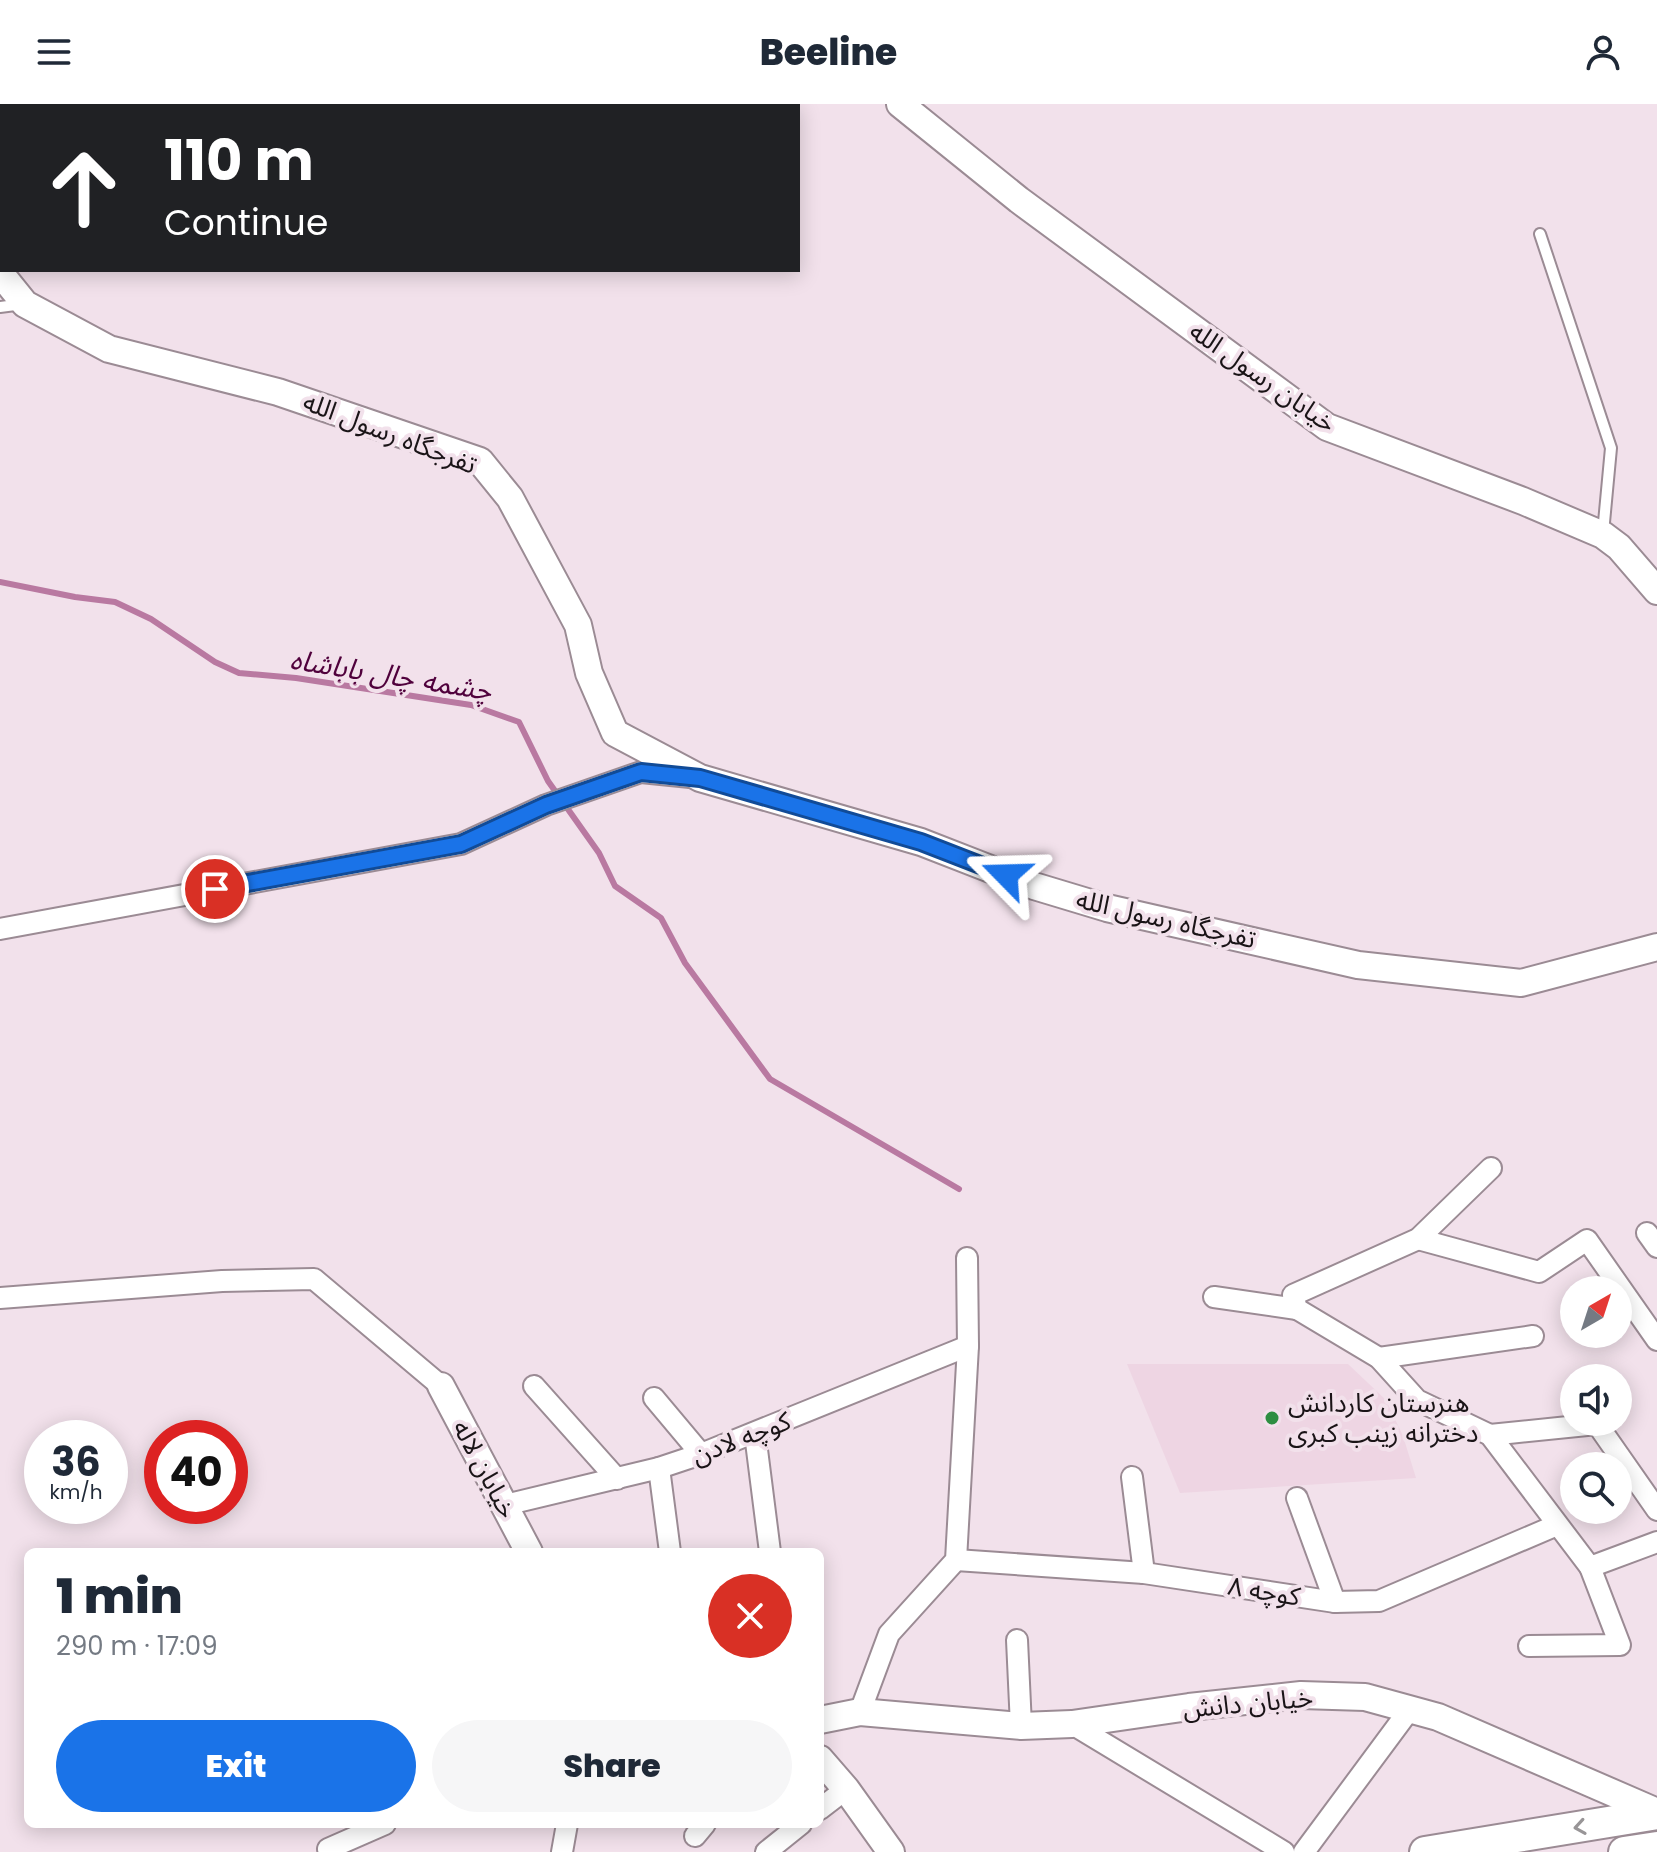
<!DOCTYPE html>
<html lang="en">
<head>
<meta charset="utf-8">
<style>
  :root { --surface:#fff; --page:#f6f6f7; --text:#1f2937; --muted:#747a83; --accent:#1a73e8 }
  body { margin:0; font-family:Poppins,"Noto Sans Arabic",sans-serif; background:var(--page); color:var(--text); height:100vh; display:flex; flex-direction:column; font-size:30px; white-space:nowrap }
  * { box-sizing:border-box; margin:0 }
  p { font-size:26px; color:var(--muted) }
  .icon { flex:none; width:44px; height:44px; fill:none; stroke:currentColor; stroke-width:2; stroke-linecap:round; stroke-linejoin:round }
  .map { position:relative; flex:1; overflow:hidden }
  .sheet { position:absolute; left:24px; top:1444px; width:800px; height:280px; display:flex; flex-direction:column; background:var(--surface); border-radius:12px; box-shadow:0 4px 20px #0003 }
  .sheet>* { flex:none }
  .guide { position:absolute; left:0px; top:0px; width:800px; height:168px; box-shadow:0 4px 20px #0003; background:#202124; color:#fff; overflow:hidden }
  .needle { width:52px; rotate:39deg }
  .buttons { position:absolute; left:1560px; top:1172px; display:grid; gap:16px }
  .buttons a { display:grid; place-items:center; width:72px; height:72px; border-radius:50%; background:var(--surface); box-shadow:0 4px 20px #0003; font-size:40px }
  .speed { position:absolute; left:24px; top:1316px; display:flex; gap:16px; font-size:40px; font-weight:700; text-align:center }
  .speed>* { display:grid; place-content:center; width:104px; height:104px; border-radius:50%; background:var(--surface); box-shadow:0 4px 20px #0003; line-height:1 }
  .speed small { font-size:20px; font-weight:400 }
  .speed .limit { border:12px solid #d22; background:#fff; color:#111 }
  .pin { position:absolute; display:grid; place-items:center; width:68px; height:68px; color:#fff; margin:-34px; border:4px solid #fff; border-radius:50%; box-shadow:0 2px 8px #0007 }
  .me { position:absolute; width:88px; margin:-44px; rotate:292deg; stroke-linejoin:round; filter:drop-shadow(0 0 6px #0008) }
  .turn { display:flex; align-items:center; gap:28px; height:168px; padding:0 32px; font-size:36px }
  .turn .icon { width:104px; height:104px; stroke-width:2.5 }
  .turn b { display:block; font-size:56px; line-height:68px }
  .round { display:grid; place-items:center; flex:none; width:84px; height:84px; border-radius:42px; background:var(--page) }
  .overview { display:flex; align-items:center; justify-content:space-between; height:136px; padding:0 32px }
  h1 { font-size:48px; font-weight:800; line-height:60px }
  .action { display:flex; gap:16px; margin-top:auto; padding:16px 32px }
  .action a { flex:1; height:92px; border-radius:48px; background:var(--accent); color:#fff; font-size:32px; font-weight:800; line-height:92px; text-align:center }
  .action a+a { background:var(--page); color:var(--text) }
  header { display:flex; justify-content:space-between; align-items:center; height:104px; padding:0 32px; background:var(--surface); font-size:36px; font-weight:800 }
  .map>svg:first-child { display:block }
</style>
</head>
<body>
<header><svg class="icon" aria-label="menu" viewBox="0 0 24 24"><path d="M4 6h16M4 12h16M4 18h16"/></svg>Beeline<svg class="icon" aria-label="person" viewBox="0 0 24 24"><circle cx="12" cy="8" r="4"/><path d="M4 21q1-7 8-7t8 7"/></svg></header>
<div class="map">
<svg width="1657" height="1748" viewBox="0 0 1657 1748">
  <rect width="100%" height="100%" fill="#f2e1eb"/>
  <polygon fill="#eed5e3" points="1127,1260 1348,1260 1386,1296 1403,1332 1416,1374 1180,1389"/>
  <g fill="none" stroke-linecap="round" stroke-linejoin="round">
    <polyline stroke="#b979a1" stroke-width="6" points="0,478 75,493 115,498 151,515 215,558 239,569 296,574 471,601 519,618 548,677 599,749 615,782 661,814 685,859 770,975 959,1085"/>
    <g stroke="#9b8b94" stroke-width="14">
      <g id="service">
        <polyline points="1540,130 1611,344 1603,429"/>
        <polyline points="0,203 23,200"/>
      </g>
    </g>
    <g stroke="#9b8b94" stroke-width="24">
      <g id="minor">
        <polyline points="0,825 461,740 546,701 641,668 690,673"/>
        <polyline points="1491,1064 1418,1135 1293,1191 1297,1205 1379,1254 1417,1296 1490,1331 1590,1463 1657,1438"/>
        <polyline points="1647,1129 1657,1143"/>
        <polyline points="1418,1135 1539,1168 1587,1136 1657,1236"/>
        <polyline points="1214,1193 1297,1205"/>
        <polyline points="0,1194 222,1177 314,1175 441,1282"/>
        <polyline points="1379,1254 1533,1232"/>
        <polyline points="534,1282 617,1375"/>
        <polyline points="654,1294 701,1350"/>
        <polyline points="755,1330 770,1448"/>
        <polyline points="1490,1331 1597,1320 1657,1406"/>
        <polyline points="659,1364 670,1448"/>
        <polyline points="1132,1373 1144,1469"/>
        <polyline points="1297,1394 1335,1498"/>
        <polyline points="505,1401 659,1364 701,1350 968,1242"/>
        <polyline points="956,1456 1144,1469 1335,1498 1379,1497 1557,1421"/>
        <polyline points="1017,1536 1021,1622"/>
        <polyline points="1529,1542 1620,1541 1590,1463"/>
        <polyline points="860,1608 889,1530 956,1456 968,1242 967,1154"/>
        <polyline points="1072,1620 1284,1748"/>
        <polyline points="820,1705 846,1685"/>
        <polyline points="695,1732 705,1720"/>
        <polyline points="328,1745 385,1720"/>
        <polyline points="562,1748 567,1720"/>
        <polyline points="766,1748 801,1720"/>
        <polyline points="1304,1748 1410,1605"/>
      </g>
    </g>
    <g stroke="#9b8b94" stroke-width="30">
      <g id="tertiary">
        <polyline points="900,0 1019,96 1327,323 1523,397 1603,431 1619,443 1657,487"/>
        <polyline points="0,169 25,200 109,245 278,288 480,357 510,394 578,521 589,569 615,629 700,674 921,738 1034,782 1107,804 1358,861 1521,879 1657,843"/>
        <polyline points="441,1282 529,1448"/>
        <polyline points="820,1616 860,1608 1021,1622 1072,1620 1189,1603 1301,1591 1365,1593 1438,1613 1657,1708"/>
        <polyline points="820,1655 846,1685 891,1748"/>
      </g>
    </g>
    <g stroke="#9b8b94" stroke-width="34">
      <g id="secondary">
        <polyline points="1425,1748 1657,1710"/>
        <polyline points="1624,1748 1657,1743"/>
      </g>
    </g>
    <use href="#service" stroke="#fff" stroke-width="10"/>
    <use href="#minor" stroke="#fff" stroke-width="20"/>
    <use href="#tertiary" stroke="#fff" stroke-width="26"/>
    <use href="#secondary" stroke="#fff" stroke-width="30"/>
  </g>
  <defs><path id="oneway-chevron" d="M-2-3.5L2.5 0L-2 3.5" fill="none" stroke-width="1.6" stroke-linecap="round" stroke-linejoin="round" transform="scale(2)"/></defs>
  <use stroke="#989597" href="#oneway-chevron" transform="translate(1580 1723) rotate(171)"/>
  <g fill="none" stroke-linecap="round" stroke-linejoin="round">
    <g stroke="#114b97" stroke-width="20">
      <polyline id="route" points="215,785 461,740 546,701 641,668 700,674 921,738 1006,771"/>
    </g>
    <use href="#route" stroke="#1a73e8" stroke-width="14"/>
  </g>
  <circle fill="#2d8e41" stroke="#f2e1eb" stroke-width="3" cx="1272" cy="1314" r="8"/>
  <g text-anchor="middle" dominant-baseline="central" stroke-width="8" stroke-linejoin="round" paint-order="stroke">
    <g font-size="26" fill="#1a1417" stroke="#f2e1eb">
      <text transform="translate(1263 273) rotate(35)">خیابان رسول الله</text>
      <text transform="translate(390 329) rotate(21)">تفرجگاه رسول الله</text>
      <text transform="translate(1166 815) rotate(13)">تفرجگاه رسول الله</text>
      <text transform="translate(741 1334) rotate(-21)">کوچه لادن</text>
      <text transform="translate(485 1365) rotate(62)">خیابان لاله</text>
      <text transform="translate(1264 1487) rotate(9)">کوچه ۸</text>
      <text transform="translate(1248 1599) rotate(-5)">خیابان دانش</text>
    </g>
    <g font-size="26" fill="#1a1417" stroke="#f2e1eb" text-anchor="start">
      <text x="1288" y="1299">هنرستان کاردانش<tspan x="1288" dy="30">دخترانه زینب کبری</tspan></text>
    </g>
    <g font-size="28" font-style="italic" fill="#50013c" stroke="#f2e1eb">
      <text transform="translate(391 571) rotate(9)">چشمه چال باباشاه</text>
    </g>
  </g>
</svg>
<div class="buttons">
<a><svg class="needle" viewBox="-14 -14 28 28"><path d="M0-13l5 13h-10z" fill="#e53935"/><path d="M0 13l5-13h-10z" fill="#747a83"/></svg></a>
<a><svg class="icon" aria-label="sound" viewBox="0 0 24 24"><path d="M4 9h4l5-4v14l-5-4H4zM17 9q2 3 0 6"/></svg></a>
<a><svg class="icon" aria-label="search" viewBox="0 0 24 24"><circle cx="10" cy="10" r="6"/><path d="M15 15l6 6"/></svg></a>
</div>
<div class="speed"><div>36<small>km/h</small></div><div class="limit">40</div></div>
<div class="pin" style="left:215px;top:785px;background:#d93025"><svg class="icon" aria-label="arrive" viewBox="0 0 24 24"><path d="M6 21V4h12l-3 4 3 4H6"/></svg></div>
<svg class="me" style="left:1006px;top:771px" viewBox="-20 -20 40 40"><path d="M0-17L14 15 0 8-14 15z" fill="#1a73e8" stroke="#fff" stroke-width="4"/></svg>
<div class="guide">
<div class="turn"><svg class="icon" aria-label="ahead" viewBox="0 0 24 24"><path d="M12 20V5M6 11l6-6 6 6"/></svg><div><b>110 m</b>Continue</div></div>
</div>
<section class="sheet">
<div class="overview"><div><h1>1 min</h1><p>290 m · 17:09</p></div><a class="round" style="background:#d93025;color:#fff"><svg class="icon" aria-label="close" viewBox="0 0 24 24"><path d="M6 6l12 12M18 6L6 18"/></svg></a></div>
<div class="action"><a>Exit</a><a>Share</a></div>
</section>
</div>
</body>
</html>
